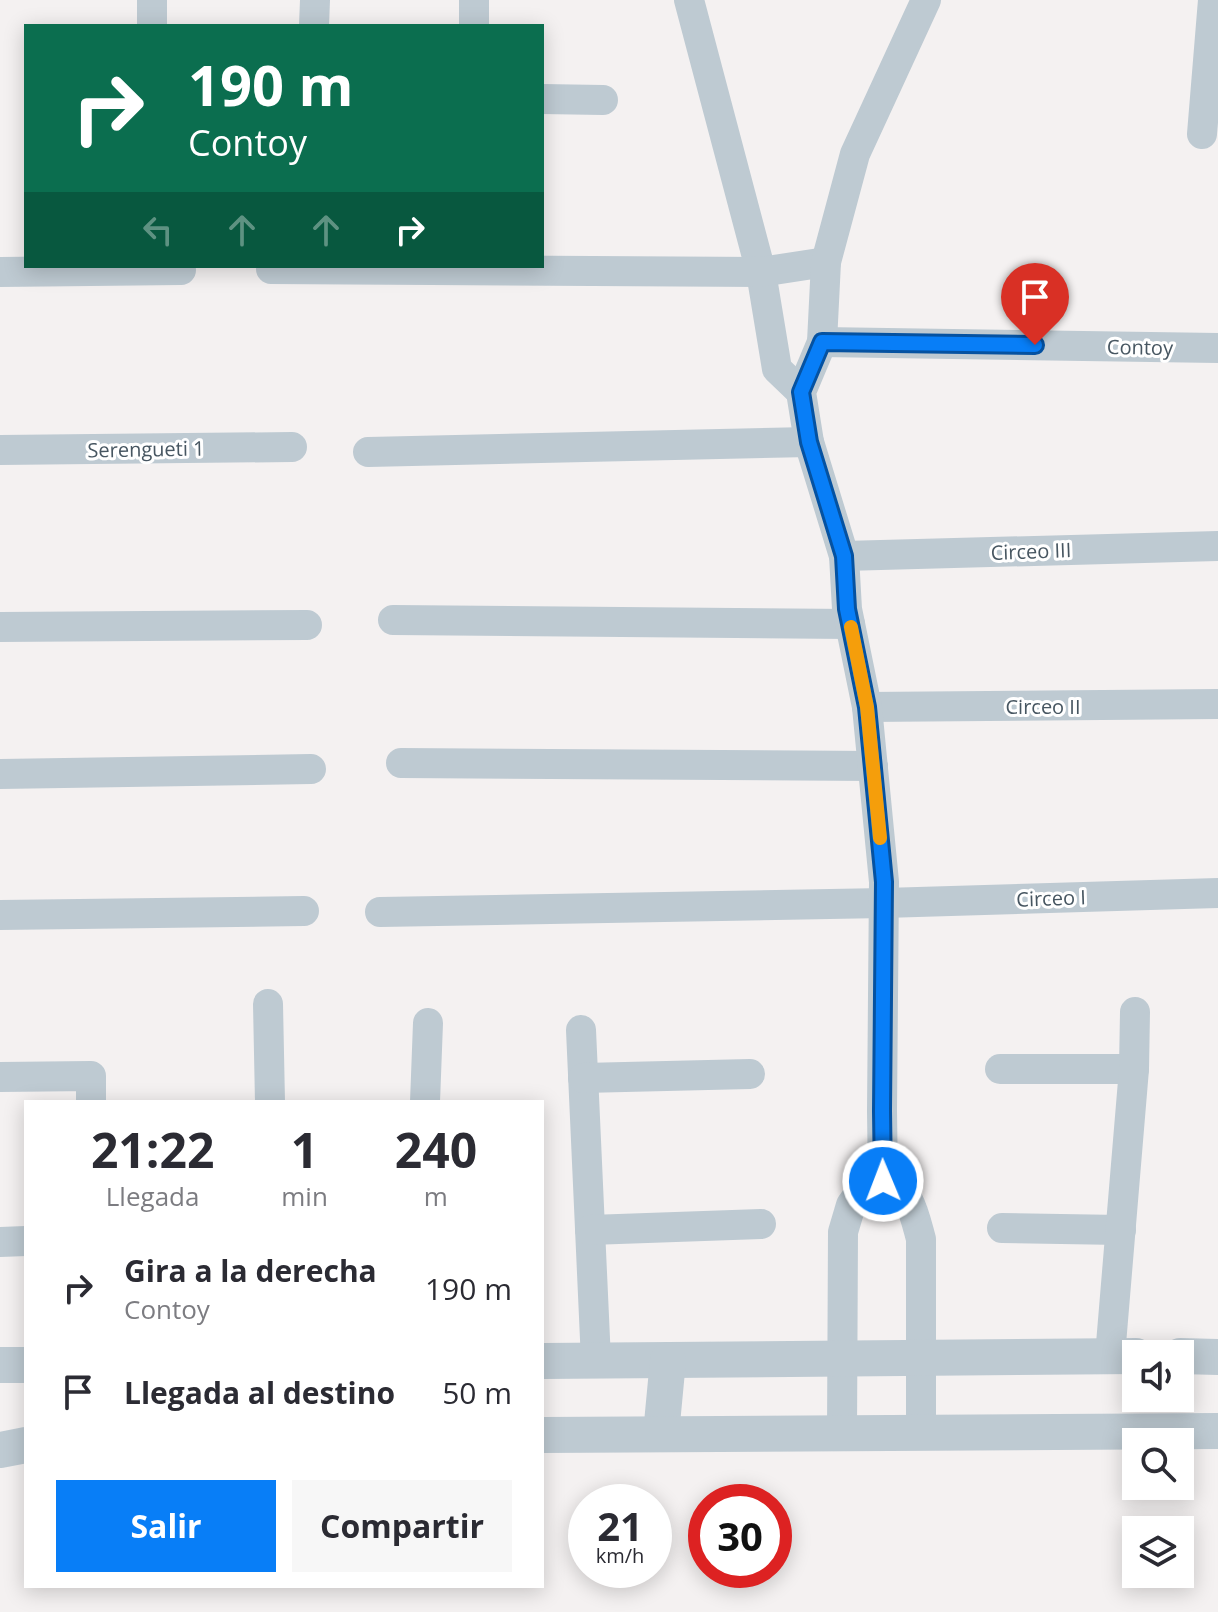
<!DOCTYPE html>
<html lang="es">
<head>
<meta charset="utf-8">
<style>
  :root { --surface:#fff; --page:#f7f7f7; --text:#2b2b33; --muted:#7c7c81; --accent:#087ef7 }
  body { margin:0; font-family:"Open Sans",sans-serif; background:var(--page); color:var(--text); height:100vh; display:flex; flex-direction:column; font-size:30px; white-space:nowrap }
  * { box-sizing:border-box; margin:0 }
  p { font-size:26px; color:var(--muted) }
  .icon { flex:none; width:44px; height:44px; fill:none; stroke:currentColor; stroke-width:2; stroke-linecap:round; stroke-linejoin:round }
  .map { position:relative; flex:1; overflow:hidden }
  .drawer { position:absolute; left:24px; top:1100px; width:520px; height:488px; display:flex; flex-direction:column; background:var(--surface); border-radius:0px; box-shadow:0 4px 20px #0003 }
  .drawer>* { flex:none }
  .hud { position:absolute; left:24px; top:24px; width:520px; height:244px; border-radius:0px; box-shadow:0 4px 20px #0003; background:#0b6e4f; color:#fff; overflow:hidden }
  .fabs { position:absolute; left:1122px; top:1340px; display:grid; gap:16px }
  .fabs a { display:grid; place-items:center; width:72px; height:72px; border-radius:0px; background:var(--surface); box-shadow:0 4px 20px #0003; font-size:40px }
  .speed { position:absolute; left:568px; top:1484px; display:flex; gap:16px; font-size:40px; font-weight:700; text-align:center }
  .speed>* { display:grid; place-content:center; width:104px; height:104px; border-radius:50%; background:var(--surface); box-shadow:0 4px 20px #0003; line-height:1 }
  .speed small { font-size:20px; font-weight:400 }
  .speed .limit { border:12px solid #d22; background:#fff; color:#111 }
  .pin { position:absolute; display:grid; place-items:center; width:68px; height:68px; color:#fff; margin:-82px -34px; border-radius:50% 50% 50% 0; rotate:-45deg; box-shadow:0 0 8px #0007 }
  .pin .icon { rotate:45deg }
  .me { position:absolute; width:88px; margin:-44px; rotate:359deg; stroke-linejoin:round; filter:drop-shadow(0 0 6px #0008) }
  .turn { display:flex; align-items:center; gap:28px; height:168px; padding:0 32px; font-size:36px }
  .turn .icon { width:104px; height:104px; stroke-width:2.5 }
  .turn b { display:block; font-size:56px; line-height:68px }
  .lanes { display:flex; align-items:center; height:76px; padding:0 32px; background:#0003; justify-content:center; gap:40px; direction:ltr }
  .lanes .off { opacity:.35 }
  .eta { display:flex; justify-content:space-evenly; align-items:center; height:136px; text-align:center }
  .eta b { font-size:48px; font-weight:700; line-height:56px }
  .button { display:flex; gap:16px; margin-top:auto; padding:16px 32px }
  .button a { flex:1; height:92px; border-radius:0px; background:var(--accent); color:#fff; font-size:32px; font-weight:700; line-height:92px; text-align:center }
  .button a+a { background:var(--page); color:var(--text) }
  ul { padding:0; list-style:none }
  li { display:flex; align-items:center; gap:24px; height:104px; padding:0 32px }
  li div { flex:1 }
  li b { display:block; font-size:30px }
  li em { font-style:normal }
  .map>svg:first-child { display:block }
</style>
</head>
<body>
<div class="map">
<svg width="1218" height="1612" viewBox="0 0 1218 1612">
  <rect width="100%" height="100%" fill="#f4f1f1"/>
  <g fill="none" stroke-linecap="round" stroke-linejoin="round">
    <g stroke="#becad2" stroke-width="30">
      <polyline points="689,0 761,272 777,369 801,392"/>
      <polyline points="152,26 152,0"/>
      <polyline points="314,26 315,0"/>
      <polyline points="474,26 474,0"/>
      <polyline points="542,99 603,100"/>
      <polyline points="1202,134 1213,0"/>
      <polyline points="271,269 761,272 826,262"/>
      <polyline points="0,272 181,270"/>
      <polyline points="822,342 1218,348"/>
      <polyline points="0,450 292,447"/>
      <polyline points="368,452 809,442"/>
      <polyline points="844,556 1218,546"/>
      <polyline points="393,620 850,624"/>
      <polyline points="0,627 307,625"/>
      <polyline points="867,707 1218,704"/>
      <polyline points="401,763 873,766"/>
      <polyline points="0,774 311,769"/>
      <polyline points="380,912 884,903 1218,893"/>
      <polyline points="0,915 304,911"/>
      <polyline points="268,1004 270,1102"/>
      <polyline points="581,1030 596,1361"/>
      <polyline points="1000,1069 1134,1069"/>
      <polyline points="0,1077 91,1076 91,1102"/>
      <polyline points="583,1078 750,1074"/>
      <polyline points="425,1102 428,1023"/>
      <polyline points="883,1181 882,1111 884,882 867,707 847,609 844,556 809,442 801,392 822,342 826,262 855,154 926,0"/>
      <polyline points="1002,1228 1121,1230"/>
      <polyline points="590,1230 761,1224"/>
      <polyline points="0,1242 26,1241"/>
      <polyline points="1110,1356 1134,1069 1135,1012"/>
      <path d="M842,1433l1,-201 8,-27 15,-21c6,-1 13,-3 19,-2 25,4 30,36 36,57v194"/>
    </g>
    <g stroke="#becad2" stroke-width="36">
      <polyline points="1180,1356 1218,1357"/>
      <polyline points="542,1361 1136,1356"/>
      <polyline points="0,1365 26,1365"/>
      <polyline points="661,1434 668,1360"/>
      <polyline points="542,1435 1218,1431"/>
      <polyline points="0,1450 26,1445"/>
    </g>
  </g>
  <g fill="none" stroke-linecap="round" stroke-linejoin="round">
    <g stroke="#0552a1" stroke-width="20">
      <polyline id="route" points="883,1181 882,1111 884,882 867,707 847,609 844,556 809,442 801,392 822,342 1035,345"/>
    </g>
    <use href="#route" stroke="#087ef7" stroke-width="14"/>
    <polyline stroke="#f59e0b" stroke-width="14" points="851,627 867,707 880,838"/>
  </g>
  <g text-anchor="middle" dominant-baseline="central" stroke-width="6" stroke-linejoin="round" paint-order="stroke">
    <g font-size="20" fill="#475661" stroke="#fff">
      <text transform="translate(1140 347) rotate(1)">Contoy</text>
      <text transform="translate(146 449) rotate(-1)">Serengueti 1</text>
      <text transform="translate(1031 551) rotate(-2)">Circeo III</text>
      <text x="1043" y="706">Circeo II</text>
      <text transform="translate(1051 898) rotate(-2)">Circeo I</text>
    </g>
  </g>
</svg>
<div class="fabs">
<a><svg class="icon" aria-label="sound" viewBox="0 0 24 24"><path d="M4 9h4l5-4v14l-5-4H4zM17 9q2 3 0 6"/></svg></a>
<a><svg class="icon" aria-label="search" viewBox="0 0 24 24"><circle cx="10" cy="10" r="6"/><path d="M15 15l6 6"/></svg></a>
<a><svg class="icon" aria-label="layers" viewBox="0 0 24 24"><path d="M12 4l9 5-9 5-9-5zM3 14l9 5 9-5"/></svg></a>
</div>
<div class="speed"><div>21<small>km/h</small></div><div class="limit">30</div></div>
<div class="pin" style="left:1035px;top:345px;background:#d93025"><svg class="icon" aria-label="arrive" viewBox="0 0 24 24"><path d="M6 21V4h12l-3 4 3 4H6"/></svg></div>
<svg class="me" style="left:883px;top:1181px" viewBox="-20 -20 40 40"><circle r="17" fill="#087ef7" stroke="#fff" stroke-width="3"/><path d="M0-11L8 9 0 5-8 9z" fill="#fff"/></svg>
<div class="hud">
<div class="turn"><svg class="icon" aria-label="right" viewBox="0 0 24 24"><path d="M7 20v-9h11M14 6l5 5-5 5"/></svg><div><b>190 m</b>Contoy</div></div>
<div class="lanes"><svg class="icon off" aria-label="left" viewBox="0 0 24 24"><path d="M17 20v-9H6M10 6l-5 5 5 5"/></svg><svg class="icon off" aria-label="ahead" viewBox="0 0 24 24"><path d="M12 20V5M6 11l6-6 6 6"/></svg><svg class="icon off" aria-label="ahead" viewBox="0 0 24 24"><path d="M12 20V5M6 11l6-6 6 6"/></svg><svg class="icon" aria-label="right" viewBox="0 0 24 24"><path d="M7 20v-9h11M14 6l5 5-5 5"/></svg></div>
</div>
<section class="drawer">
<div class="eta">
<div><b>21:22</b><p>Llegada</p></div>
<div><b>1</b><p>min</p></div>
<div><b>240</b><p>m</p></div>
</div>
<ul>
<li><svg class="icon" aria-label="right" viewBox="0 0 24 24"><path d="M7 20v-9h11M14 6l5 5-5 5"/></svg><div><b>Gira a la derecha</b><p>Contoy</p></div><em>190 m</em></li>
<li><svg class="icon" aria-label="arrive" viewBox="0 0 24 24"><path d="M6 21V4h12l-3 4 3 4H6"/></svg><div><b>Llegada al destino</b></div><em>50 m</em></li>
</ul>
<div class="button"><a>Salir</a><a>Compartir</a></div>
</section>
</div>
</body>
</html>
